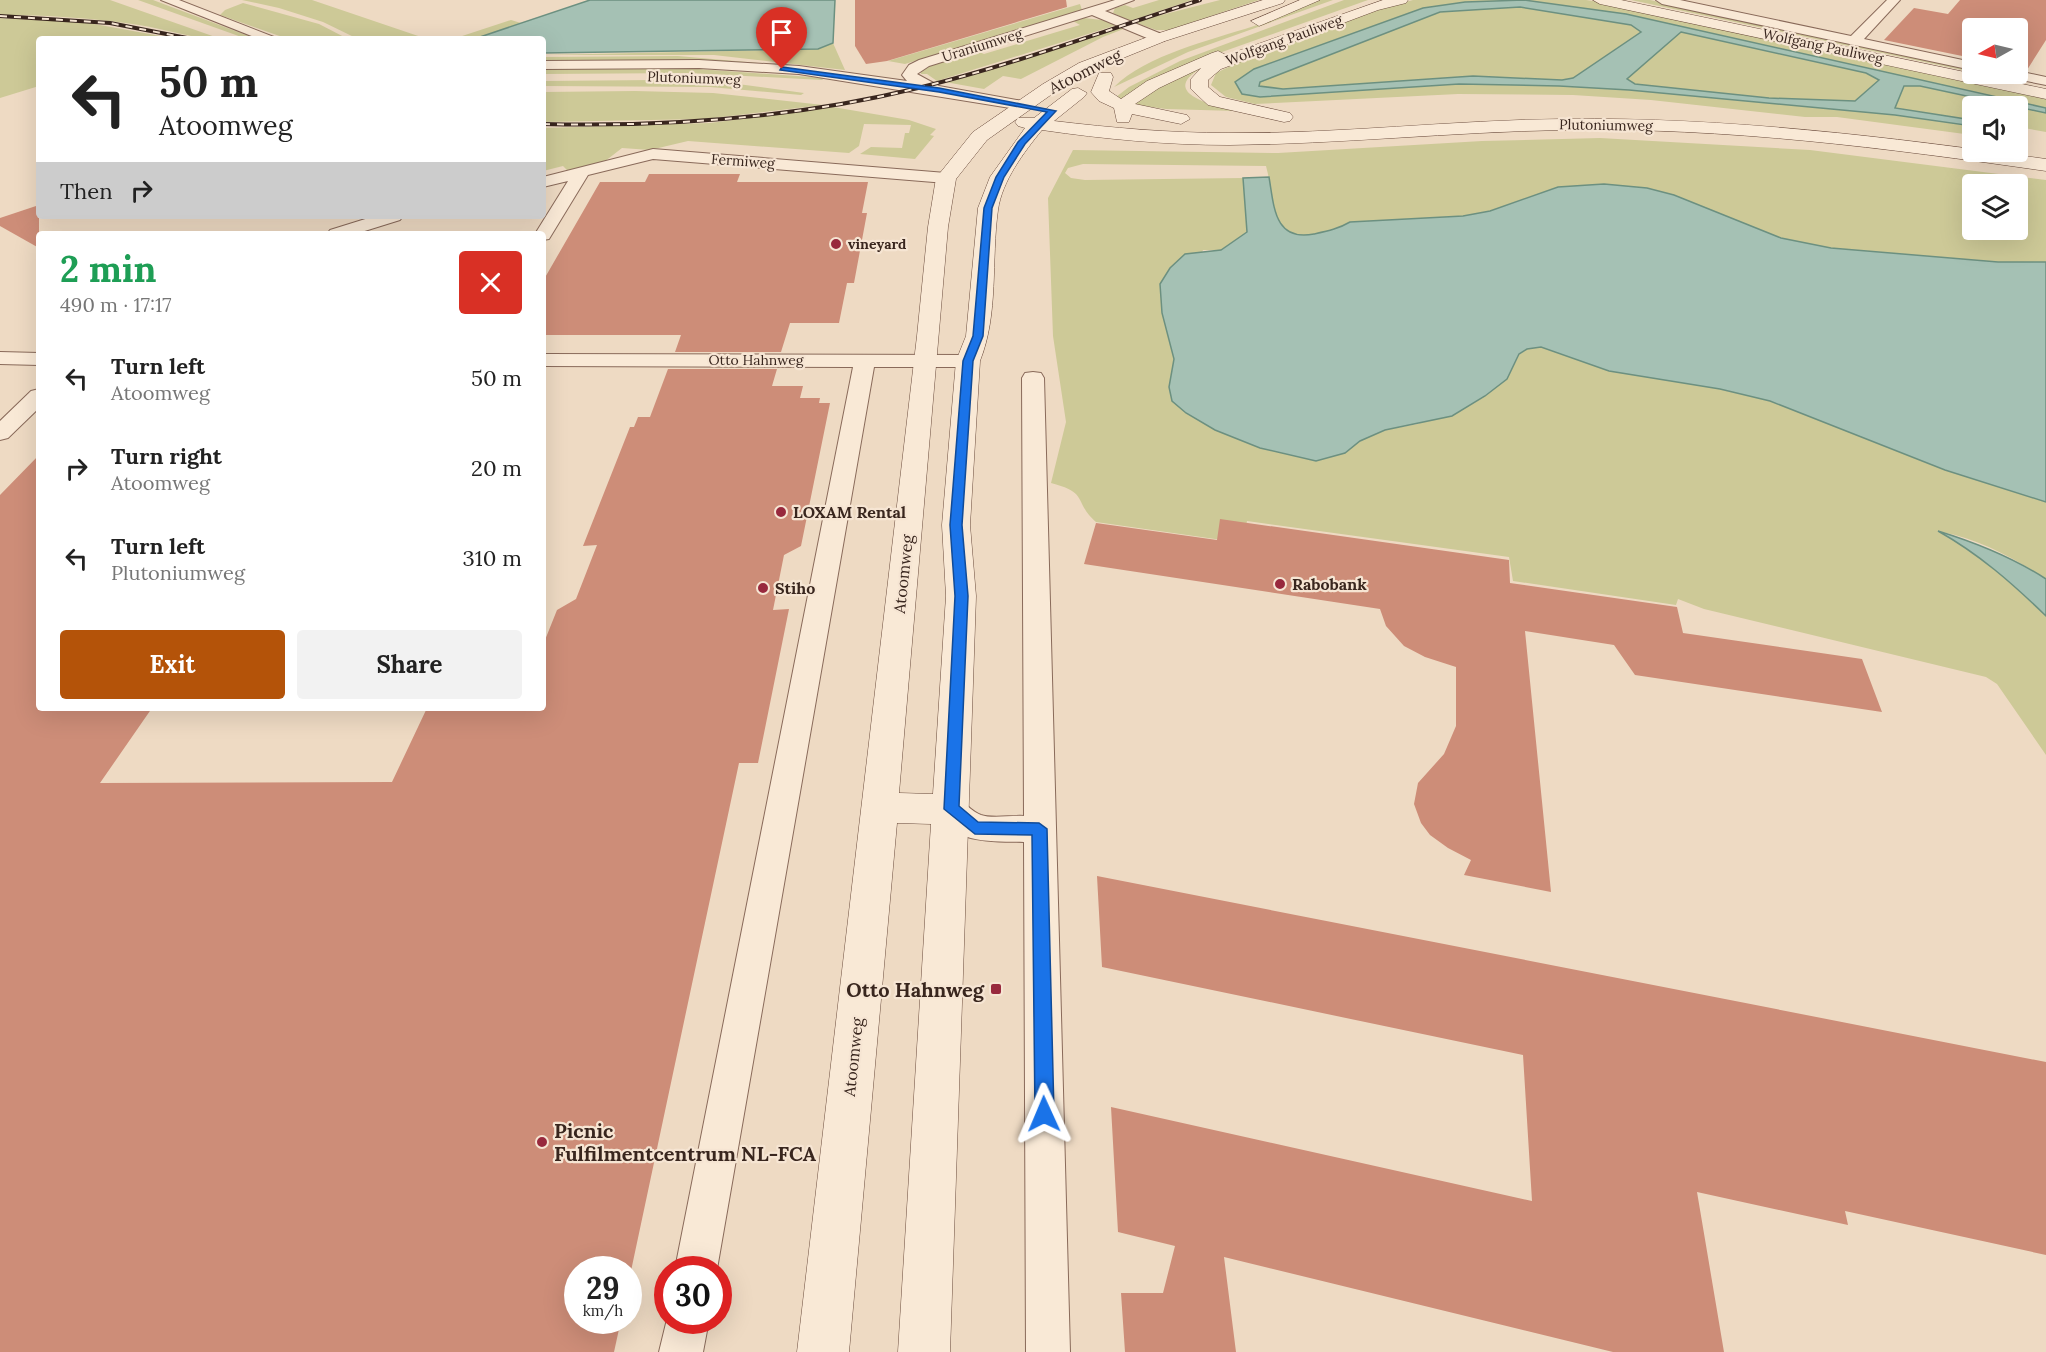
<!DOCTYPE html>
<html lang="en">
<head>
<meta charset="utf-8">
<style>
  :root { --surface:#fff; --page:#f2f2f2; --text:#222; --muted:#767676; --accent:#b45309 }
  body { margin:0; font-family:Lora,serif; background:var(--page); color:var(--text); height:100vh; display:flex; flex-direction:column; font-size:22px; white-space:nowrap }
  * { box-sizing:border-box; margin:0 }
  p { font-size:20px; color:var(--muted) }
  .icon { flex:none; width:33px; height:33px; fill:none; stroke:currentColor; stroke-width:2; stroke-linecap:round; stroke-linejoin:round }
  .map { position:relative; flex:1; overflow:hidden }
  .side { position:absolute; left:36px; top:231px; width:510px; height:480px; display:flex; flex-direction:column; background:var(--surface); border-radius:6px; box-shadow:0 6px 24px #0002 }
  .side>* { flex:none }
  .hud { position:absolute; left:36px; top:36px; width:510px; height:183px; border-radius:6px; box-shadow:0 6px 24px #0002; background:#fff; color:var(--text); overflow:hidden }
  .needle { width:39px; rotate:262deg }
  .tools { position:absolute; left:1962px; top:18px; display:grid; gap:12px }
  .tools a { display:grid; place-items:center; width:66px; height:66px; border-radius:6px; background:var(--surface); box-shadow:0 6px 24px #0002; font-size:30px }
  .speed { position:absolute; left:564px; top:1256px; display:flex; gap:12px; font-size:30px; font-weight:700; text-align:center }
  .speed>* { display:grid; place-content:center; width:78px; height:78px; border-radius:50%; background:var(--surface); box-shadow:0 6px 24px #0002; line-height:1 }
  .speed small { font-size:15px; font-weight:400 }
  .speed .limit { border:9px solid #d22; background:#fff; color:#111 }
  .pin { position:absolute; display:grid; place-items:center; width:51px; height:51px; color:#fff; margin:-62px -26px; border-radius:50% 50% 50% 0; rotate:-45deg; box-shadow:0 0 6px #0007 }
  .pin .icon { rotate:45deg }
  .me { position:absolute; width:66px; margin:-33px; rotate:359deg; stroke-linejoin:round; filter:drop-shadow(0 0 4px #0008) }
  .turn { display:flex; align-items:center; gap:21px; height:126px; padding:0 24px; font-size:27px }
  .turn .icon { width:78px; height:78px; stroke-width:2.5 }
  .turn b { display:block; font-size:42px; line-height:51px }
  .then { display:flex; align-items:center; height:57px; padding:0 24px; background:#0003; gap:12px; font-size:22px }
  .round { display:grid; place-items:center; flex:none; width:63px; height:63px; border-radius:6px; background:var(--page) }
  .overview { display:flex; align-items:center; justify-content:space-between; height:102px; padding:0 24px }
  h1 { font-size:36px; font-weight:700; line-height:45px; color:#1e9e55 }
  .action { display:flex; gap:12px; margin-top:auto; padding:12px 24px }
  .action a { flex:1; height:69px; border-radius:6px; background:var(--accent); color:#fff; font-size:24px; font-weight:700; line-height:69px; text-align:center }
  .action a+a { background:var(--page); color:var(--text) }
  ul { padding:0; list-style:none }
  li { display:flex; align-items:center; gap:18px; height:90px; padding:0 24px }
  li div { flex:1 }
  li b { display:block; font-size:22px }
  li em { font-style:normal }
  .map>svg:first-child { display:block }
</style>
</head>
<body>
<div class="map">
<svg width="2046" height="1352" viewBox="0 0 2046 1352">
  <rect width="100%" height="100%" fill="#eedac3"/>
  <g fill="#cdc997" fill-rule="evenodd">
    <path d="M0,0h110l111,39c-28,0 -55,-10 -82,-14 -46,-7 -92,-10 -139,-10z"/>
    <polygon points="138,0 153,0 257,39 247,39"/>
    <polygon points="242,0 312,0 427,39 358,39 323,22 279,8"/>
    <polygon points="1159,0 1192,0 1130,21 1113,13 1115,8 1125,5 1133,8"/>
    <polygon points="1220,0 1259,0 1169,30 1156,30 1134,22"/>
    <path d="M1319,0h14l-145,52 -74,35c32,-32 97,-47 140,-61 22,-8 43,-17 65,-26z"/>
    <polygon points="1344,0 1368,0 1194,62 1120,100 1116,97 1129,87 1180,61"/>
    <polygon points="1413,0 1586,0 1607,3 2046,97 2046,108 1626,14 1524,0 1465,2 1423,8 1254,69 1235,83 1260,97 1459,84 1559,86 1629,90 1895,115 1972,126 1972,135 1837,117 1805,117 1651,100 1573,95 1458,94 1255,104 1226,97 1211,85 1216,73 1243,60 1382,8"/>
    <polygon points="1631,0 1650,0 1972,68 1972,72"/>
    <polygon points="243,3 319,24 348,39 288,39 220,15 225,10"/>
    <polygon points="1080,4 1082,10 905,64 888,61"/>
    <polygon points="1519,7 1631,25 1641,32 1573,78 1562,80 1473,76 1283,89 1259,86 1260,82 1440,12"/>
    <polygon points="0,18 89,23 177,39 39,39 39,86 0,98"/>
    <polygon points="1084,18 1102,20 1117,25 937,81 927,74 921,74 921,71 930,65 977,51 984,54 1080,25 1073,21"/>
    <polygon points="511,20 521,23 474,39 453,39"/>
    <polygon points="1121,26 1126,28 1103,37 1021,79 1003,76 984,89 945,82"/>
    <polygon points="1681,32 1866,73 1879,80 1856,101 1769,98 1635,84 1626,79"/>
    <polygon points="833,43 845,70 714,55 543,55 818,49"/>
    <polygon points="678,56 806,67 543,62 543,57"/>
    <path d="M1205,66c-49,26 6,39 31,45l-70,-2 -37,-5 42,-25z"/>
    <polygon points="684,68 825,78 822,80 690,73 543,74 543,69"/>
    <polygon points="656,80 723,82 804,93 801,95 710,87 543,86 543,81"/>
    <polygon points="1920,85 2016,106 1972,106 1972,120 1895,108 1904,86"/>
    <polygon points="635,91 713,93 823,105 705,119 543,122 543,92"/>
    <polygon points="833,107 909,120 936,129 930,135 934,136 915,159 860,154 871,147 902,148 905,133 909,133 911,125 864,124 859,146 849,153 688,141 650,150 622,148 604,162 568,171 563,166 543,171 543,128 710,123"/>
    <polygon points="2018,107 2046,113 2046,132 2018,127"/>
    <path d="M1600,138l210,12 236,30v82h-48l-167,-14 -50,-10 -49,-19 -174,-32 -68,24 -27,5 -113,6c-11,7 -22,9 -35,12 -46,9 -40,-37 -49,-68l-183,-2 -15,4 -3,5 6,5 14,2 158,-2 4,54 -26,18h-18l-34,88 5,21 -5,28 176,66 15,-12 25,-11 33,-6 89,-45 12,-24 8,-6 14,-2 229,54 175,69 101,32v77c-32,-21 -67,-40 -104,-47 39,23 71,53 104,84v139l-49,-71 -11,-7 -282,-68 -26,-10 -2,6 -163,-24 -4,-24 -262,-36 -4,22 -147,-21c-23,-20 -6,-29 -45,-39l15,-61 -13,-86 -5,-138 25,-48 205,3 204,-12zM1972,184h46v46h-46z"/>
  </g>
  <g fill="#a5c1b4" stroke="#6c9080" stroke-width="1.5" fill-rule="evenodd">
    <polygon points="590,0 835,0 833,43 818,49 543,53 543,39 474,39"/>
    <path d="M1524,0l102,14 420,94v5l-126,-27h-16l-9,22 77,12v6l-77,-11 -266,-25 -70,-4 -100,-2 -199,13 -18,-3 -7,-12 19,-13 169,-61 42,-6zM1520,7l111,18 10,7 -68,46 -11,2 -89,-4 -190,13 -24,-3 1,-4 180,-70zM1681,32l185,41 13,7 -24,21 -86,-3 -134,-14 -8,-5z"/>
    <path d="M1269,177c5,29 5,65 45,57 14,-3 24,-5 36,-12l113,-6 27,-5 68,-24 46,-3 43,4 27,7 107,43 50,10 167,14h48v240l-101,-32 -175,-69 -50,-12 -111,-18 -68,-24 -14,2 -8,5 -12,25 -22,17 -33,20 -67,14 -25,11 -15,12 -29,8 -56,-13 -45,-18 -29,-17 -14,-12 -3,-14 5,-28 -12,-46 -2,-29 10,-16 15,-14 36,-4 26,-18 -4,-54z"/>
    <path d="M1938,531c39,12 74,26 108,48v37c-34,-33 -67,-62 -108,-85z"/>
  </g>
  <g fill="#cd8d78">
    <polygon points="855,0 1066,0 1067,7 887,61 866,64 855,46"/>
    <polygon points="1960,0 2046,0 2046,40 2027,70 2018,68 2018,28 1972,28 1972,58 1884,40 1914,8 1948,14"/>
    <polygon points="649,174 740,174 737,182 868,182 862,213 867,213 854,283 847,283 839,323 790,323 781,352 675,352 681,335 543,335 543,281 600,182 645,182"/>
    <polygon points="39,205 39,248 0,226 0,218"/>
    <polygon points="668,369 777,369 772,386 803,386 800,398 820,398 819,403 830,403 801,546 784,555 773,610 789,609 758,763 739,763 628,1285 628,1269 578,1269 578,1320 621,1320 614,1352 0,1352 0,495 39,455 39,708 152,708 100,783 392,782 427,708 543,708 543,645 557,610 576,599 597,545 583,546 630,427 634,427 638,417 650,417"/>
    <polygon points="1220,519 1509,560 1510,583 1677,607 1683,633 1862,659 1882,712 1635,675 1614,645 1525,631 1551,892 1464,875 1471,860 1448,848 1430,835 1421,823 1414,804 1418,783 1444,754 1456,726 1456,667 1425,657 1404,646 1386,626 1380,609 1084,564 1096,523 1217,540"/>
    <polygon points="1097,876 2046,1062 2046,1255 1845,1211 1848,1225 1697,1192 1724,1352 1613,1352 1224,1257 1236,1352 1125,1352 1121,1293 1163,1293 1175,1246 1118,1232 1111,1107 1532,1201 1523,1055 1102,967"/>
  </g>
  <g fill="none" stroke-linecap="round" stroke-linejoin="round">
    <g stroke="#896a5a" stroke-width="2">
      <g id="street">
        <polygon points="161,0 179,0 279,39 259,39"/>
        <polygon points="1115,0 1134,0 1105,11 1164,35 1164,41 1154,41 1092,15 929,66 917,74 939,86 1028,102 1031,105 1028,108 1023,110 799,74 699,68 543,69 543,61 699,60 799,66 907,81 902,75 909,65 919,60"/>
        <polygon points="1656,0 1680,0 1851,36 1887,0 1900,0 1864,39 1972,62 1972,70 1662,4"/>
        <polygon points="2018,71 2046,77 2046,85 2006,77 2004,74 2018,74"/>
        <polygon points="653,149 946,173 954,178 946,183 653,159 588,175 549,239 543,240 543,234 535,234 568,181 543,187 543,177"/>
        <polygon points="375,216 403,216 400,220 355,234 327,234 330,230"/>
        <polygon points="0,352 39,353 39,365 0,364"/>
        <polygon points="543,354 968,355 975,357 979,361 975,365 968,367 874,367 717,1269 675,1269 853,367 543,366"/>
        <path d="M1033,372l8,1 3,5 26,974h-44l-2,-510c-34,-1 -71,3 -89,-33l5,-9c24,-8 23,8 41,15 11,4 31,0 43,1l-2,-438 3,-5z"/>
        <polygon points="39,389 39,408 8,438 0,440 0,421 31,391"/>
        <polygon points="668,1315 668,1320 709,1320 703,1352 659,1352"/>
      </g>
    </g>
    <g stroke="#6b4c3d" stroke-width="1">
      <g id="secondary">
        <path d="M1263,0h22l-2,3 -118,38 -74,30 -36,21 -68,48 -31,39 -8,48 -49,566 34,1 13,-198 -4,-71 14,-164 10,-25 12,-128 12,-31 35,-49 -7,-2 -3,-4 3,-4h16l38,-29 6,-1 9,5 -3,4 -30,24c58,7 116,12 174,12 113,1 224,-13 336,-14 163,-2 325,18 482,40v12c-160,-23 -321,-44 -483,-41 -112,2 -223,14 -334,15 -62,0 -125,-6 -187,-15 -18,22 -40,51 -44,80 -7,51 1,103 -18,151l-10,164 6,71 -26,756h-52l33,-528 -34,-1 -48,529h-52l120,-1016 11,-109 8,-49 37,-46 70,-48 36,-21 74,-28z"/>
        <polygon points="1300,0 1320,0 1264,24 1259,26 1251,21"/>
        <polygon points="1383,0 1408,0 1406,3 1378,10 1221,69 1208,80 1208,87 1220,97 1290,113 1293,117 1290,121 1284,122 1208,105 1191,89 1191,79 1201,68 1159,88 1135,104 1187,115 1190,119 1181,124 1132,114 1129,122 1117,122 1114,108 1099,101 1091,92 1099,73 1111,73 1113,77 1109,91 1121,99 1147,81 1212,53 1218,51 1226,55"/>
        <polygon points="1593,0 1621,0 2046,89 2046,99 1600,4"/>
      </g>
    </g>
    <use href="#street" fill="#f9e9d6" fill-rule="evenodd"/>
    <use href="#secondary" fill="#f9e9d6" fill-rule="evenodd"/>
    <g stroke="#39261e" stroke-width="4">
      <g id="rail">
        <polyline points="0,16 110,23 192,39"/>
        <path d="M543,124c126,3 252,-6 375,-36 95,-23 188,-58 282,-88"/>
      </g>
    </g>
    <use href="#rail" stroke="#f6e5d3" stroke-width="2" stroke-dasharray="7" stroke-linecap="butt"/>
  </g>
  <polygon fill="#1a73e8" stroke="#114b97" stroke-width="1.5" points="782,67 939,88 1056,111 1025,144 1004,177 992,208 983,336 973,361 962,525 968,596 959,806 978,822 1039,823 1047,829 1054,1114 1051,1121 1044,1124 1038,1121 1035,1114 1032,835 975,834 944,809 955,596 950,525 963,361 973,336 984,208 996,177 1018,142 1047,112 939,92 780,70"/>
  <g fill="#98293d" stroke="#f6e5d3" stroke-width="2">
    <circle cx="836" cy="244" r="6"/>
    <circle cx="781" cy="512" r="6"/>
    <circle cx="1280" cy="584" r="6"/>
    <circle cx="763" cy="588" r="6"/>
    <rect x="990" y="983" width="12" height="12" rx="3"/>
    <circle cx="542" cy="1142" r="6"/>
  </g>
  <g text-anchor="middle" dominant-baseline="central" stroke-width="4.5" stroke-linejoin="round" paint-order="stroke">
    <g font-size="14" fill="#39261e" stroke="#f6e5d3">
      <text transform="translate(1284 40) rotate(-20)">Wolfgang Pauliweg</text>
      <text transform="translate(982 45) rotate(-17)">Uraniumweg</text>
      <text transform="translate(1823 46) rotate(12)">Wolfgang Pauliweg</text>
      <text transform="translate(694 78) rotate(2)">Plutoniumweg</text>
      <text transform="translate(1606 125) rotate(1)">Plutoniumweg</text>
      <text transform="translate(743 161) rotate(4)">Fermiweg</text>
      <text x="756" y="360">Otto Hahnweg</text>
    </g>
    <g font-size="14" font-weight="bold" fill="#39261e" stroke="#f6e5d3" text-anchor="start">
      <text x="848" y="244">vineyard</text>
    </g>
    <g font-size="16" fill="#39261e" stroke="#f6e5d3">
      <text transform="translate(1085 71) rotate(-27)">Atoomweg</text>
      <text transform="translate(903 574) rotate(-84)">Atoomweg</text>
      <text transform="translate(853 1057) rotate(-84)">Atoomweg</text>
    </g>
    <g font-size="16" font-weight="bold" fill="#39261e" stroke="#f6e5d3" text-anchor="start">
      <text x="793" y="512">LOXAM Rental</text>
      <text x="1292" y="584">Rabobank</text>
      <text x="775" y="588">Stiho</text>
    </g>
    <g font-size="20" font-weight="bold" fill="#39261e" stroke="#f6e5d3" text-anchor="end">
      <text x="984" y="989">Otto Hahnweg</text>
      <text x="554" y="1130" text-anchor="start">Picnic<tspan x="554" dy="23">Fulfilmentcentrum NL-FCA</tspan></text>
    </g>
  </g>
</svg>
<div class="tools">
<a><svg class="needle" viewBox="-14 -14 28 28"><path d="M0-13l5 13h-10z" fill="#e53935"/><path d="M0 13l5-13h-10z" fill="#767676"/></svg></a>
<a><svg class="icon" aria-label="sound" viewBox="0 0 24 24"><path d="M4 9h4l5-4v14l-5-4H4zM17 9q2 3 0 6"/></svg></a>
<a><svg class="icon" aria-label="layers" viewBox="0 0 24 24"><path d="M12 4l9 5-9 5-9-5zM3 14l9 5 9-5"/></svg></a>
</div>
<div class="speed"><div>29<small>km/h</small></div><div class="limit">30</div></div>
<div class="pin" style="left:782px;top:69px;background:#d93025"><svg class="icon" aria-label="arrive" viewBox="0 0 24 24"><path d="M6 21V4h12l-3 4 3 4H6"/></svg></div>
<svg class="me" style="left:1044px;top:1114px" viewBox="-20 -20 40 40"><path d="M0-17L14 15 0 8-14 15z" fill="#1a73e8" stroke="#fff" stroke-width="4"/></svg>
<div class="hud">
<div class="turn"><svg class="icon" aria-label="left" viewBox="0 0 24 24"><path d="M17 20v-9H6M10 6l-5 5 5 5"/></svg><div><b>50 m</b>Atoomweg</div></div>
<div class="then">Then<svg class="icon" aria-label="right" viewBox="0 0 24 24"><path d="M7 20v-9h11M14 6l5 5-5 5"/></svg></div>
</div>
<section class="side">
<div class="overview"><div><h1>2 min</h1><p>490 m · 17:17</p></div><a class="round" style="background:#d93025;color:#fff"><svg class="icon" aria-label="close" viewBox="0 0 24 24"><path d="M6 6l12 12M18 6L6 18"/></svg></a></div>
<ul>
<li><svg class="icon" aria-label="left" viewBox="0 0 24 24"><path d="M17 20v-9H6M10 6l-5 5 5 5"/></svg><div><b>Turn left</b><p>Atoomweg</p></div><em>50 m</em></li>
<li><svg class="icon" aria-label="right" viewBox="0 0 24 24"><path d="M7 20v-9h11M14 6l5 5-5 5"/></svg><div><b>Turn right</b><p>Atoomweg</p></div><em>20 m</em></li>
<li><svg class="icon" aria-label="left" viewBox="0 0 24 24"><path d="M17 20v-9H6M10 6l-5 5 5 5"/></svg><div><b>Turn left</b><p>Plutoniumweg</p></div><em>310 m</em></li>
</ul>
<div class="action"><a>Exit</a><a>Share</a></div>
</section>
</div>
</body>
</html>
